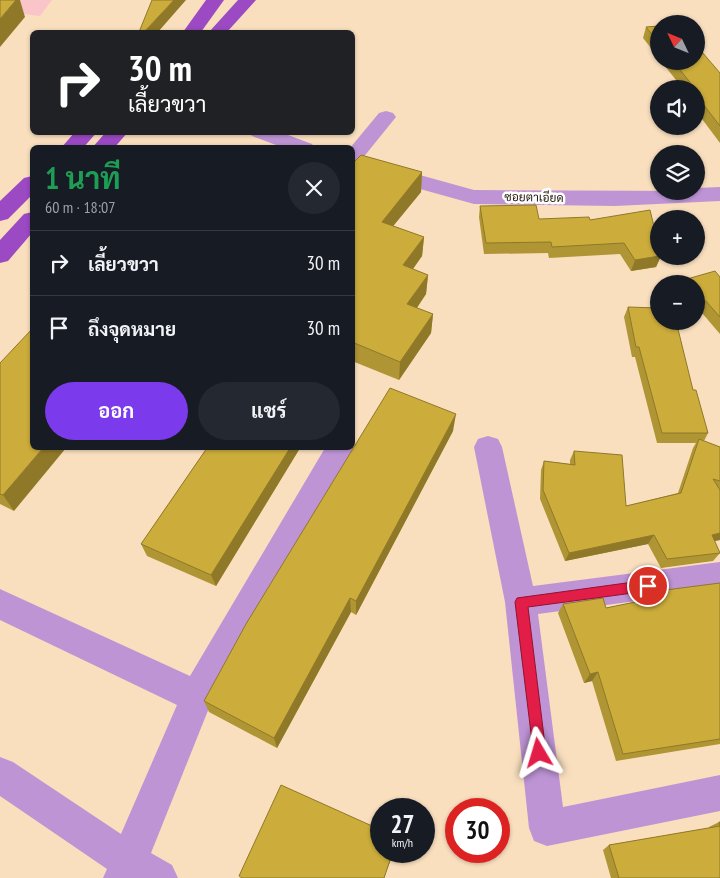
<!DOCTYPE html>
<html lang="th">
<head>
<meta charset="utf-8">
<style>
  :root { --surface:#171b24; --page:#242831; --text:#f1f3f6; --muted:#9ea1a6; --line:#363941; --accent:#7c3aed }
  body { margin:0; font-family:"PT Sans Narrow",Sarabun,sans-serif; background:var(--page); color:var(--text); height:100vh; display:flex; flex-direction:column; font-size:19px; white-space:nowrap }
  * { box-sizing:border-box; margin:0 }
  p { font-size:16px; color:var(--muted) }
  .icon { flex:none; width:28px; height:28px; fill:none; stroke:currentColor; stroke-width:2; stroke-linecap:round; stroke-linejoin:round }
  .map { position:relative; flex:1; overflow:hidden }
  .side { position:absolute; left:30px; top:145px; width:325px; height:305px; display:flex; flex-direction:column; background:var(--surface); border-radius:8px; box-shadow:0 1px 4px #0004 }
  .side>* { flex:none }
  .top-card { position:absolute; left:30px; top:30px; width:325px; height:105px; border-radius:8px; box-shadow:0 1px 4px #0004; background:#202124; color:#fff; overflow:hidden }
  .needle { width:32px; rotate:313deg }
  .controls { position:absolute; left:650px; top:15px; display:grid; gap:10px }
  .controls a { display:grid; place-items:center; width:55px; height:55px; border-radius:50%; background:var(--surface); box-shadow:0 1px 4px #0004; font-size:25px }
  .speed { position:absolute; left:370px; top:798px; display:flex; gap:10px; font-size:25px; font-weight:700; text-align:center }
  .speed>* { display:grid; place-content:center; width:65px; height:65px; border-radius:50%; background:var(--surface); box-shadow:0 1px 4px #0004; line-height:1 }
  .speed small { font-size:12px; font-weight:400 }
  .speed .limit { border:8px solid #d22; background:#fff; color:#111 }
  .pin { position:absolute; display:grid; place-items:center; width:42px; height:42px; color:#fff; margin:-21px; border:2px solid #fff; border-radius:50%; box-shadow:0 1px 5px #0007 }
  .me { position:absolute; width:55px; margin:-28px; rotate:353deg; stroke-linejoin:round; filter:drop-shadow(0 0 4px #0008) }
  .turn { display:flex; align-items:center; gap:18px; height:105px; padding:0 15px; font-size:22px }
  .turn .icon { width:65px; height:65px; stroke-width:2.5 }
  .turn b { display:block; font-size:35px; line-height:42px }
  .round { display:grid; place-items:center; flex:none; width:52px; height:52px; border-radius:26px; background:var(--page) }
  .headline { display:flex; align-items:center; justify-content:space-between; height:85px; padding:0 15px }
  h1 { font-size:30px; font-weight:700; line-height:38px; color:#1e9e55 }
  .action { display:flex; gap:10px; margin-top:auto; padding:10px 15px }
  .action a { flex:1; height:58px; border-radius:30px; background:var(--accent); color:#fff; font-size:20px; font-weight:700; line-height:58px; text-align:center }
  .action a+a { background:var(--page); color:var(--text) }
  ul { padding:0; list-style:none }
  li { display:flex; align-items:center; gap:15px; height:65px; padding:0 15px; border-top:1px solid var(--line) }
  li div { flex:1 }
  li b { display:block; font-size:19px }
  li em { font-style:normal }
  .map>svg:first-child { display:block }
</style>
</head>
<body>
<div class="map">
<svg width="720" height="878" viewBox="0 0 720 878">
  <rect width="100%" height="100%" fill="#f9dfbe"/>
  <polygon fill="#fac5c9" points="0,0 52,0 40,16 0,11"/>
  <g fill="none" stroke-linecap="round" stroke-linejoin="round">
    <g fill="#be94d5" fill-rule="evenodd">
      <polygon points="386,111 393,113 396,117 362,159 474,190 696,191 696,188 720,187 720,201 615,206 474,204 352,170 352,148 350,148 379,113"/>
      <polygon points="249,132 280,132 312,144 315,148 284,148 252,136"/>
      <polygon points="488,436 498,439 502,447 533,586 720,562 720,590 538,614 563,807 720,775 720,811 547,846 534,841 529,828 505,602 474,447 478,439"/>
      <polygon points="352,447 353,448 349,456 209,708 151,853 172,865 178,878 103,878 107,869 0,796 0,757 13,762 121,834 177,705 0,620 0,589 190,676 325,448"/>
    </g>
    <g fill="#9c49c4" fill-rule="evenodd">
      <polygon points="206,0 224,0 201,32 183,32"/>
      <polygon points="238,0 256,0 227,32 209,32"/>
      <polygon points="75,132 97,132 83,148 61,148"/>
      <polygon points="106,132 128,132 114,148 92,148"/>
      <polygon points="32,176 32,195 8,219 0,221 0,201 24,178"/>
      <polygon points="32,212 32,233 8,261 0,263 0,240 24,214"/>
    </g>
  </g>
  <g fill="#af9533">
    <polygon points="659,26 659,58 643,38 646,27"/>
    <polygon points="661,61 696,61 720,73 720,143 696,111 696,89 683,89"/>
    <polygon points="352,164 422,172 421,192 393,226 424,237 422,256 413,269 428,275 426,294 417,308 433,314 431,333 399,380 352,361"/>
    <polygon points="480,206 539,219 590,220 659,256 661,256 656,267 631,271 620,254 549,258 548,253 484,254 479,217"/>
    <polygon points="720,277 720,334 696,306 696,284 685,284 687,279"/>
    <polygon points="628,307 693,390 708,433 704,441 720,447 720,540 714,541 720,553 713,561 661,568 648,544 565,561 540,499 541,470 544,461 570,464 570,460 574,451 626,506 678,493 693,448 696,443 657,443 635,357 632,357 624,317"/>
    <polygon points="0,363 14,511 0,504"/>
    <polygon points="453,431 356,615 351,612 277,748 209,712 204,701"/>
    <polygon points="207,448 300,448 216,586 147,556 141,544"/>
    <polygon points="720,583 720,744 616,761 592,681 584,683 558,613 563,604 606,608 653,598 658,591"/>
    <polygon points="719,822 720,822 720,878 611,878 603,850 609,845 709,828 709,827"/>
  </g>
  <g fill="#8f7929">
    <polygon points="16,0 20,0 25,17 0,47 0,19"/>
    <polygon points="174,0 186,0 158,32 144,32"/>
    <polygon points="422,172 421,192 381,241 382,222"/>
    <polygon points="424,237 422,256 402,284 403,265"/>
    <polygon points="659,256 661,256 656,267 631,271 635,260"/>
    <polygon points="428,275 426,294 406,323 407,304"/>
    <polygon points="433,314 431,333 399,380 400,362"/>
    <polygon points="456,414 453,431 356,615 356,601"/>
    <polygon points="43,448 66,448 14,511 3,495"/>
    <polygon points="290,448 300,448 216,586 211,575"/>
    <polygon points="720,533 720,540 705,543 712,535"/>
    <polygon points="654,535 648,544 565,561 569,553"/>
    <polygon points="350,598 351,612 277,748 274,738"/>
    <polygon points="598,672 592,681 584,683 590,674"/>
    <polygon points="393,851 394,851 384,878"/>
  </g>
  <g fill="#ccad3b" stroke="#8f7929">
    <polygon points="0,0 16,0 0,19"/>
    <polygon points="152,0 174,0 144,32 139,32"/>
    <polygon points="659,26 659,43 646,27"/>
    <polygon points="696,45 720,73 720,126 696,95 696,89 691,89 690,87 693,86 673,61 696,61"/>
    <polygon points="361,155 422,172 382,222 424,237 403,265 428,275 407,304 433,314 400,362 352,342 352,164"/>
    <polygon points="536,205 539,219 589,217 590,220 650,210 659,247 659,256 635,260 624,243 552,247 551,242 486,243 480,206"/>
    <polygon points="715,271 720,277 720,317 696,290 696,284 691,284 687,279"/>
    <polygon points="628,307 659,308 659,321 676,321 693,390 696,390 708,433 662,433 639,347 636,347"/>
    <polygon points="32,329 32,448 43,448 3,495 0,494 0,363"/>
    <polygon points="390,388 456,414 356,601 350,598 274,738 204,701 246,624"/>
    <polygon points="699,439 720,447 720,481 713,479 720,490 720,533 712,535 720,553 667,559 654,535 569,553 543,490 544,461 575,465 574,451 622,455 626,506 681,493"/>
    <polygon points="207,448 290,448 211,575 141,544"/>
    <polygon points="720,583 720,739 623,754 598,672 590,674 563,604 603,598 606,608 660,597 658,591"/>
    <polygon points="281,785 381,830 381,851 393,851 384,878 242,878 239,876"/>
    <polygon points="719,822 720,822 720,878 619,878 609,845 720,826"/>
  </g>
  <polygon fill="#e11d48" stroke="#92132f" points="648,580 652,581 654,586 652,590 648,591 528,607 546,753 544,758 539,760 534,758 515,602 517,598"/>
  <g text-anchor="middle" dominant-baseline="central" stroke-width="5" stroke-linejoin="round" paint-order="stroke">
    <g font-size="12" fill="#22190d" stroke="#fff">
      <text transform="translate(534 197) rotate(1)">ซอยตาเอียด</text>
    </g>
  </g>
</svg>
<div class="controls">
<a><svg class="needle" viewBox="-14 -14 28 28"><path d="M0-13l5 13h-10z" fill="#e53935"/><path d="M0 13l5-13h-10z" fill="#9ea1a6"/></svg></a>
<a><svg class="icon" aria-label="sound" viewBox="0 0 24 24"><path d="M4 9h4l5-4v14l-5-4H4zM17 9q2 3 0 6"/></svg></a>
<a><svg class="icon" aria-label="layers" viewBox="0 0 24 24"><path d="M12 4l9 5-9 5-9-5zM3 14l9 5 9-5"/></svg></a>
<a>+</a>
<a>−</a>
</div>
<div class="speed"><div>27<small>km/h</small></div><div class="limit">30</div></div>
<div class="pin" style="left:648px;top:586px;background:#d93025"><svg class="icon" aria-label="arrive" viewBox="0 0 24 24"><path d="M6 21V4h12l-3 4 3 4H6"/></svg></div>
<svg class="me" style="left:539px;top:753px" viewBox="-20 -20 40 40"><path d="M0-17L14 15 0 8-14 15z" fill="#e11d48" stroke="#fff" stroke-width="4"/></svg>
<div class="top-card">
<div class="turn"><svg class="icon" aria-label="right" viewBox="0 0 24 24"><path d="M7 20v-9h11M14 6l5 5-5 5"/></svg><div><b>30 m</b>เลี้ยวขวา</div></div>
</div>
<section class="side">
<div class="headline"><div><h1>1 นาที</h1><p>60 m · 18:07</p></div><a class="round"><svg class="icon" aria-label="close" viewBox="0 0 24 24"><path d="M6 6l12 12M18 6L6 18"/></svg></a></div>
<ul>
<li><svg class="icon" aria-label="right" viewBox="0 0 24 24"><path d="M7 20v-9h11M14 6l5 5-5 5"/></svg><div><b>เลี้ยวขวา</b></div><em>30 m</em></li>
<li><svg class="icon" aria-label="arrive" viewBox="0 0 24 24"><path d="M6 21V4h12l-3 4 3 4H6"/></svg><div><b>ถึงจุดหมาย</b></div><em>30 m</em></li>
</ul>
<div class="action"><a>ออก</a><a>แชร์</a></div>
</section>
</div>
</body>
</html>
